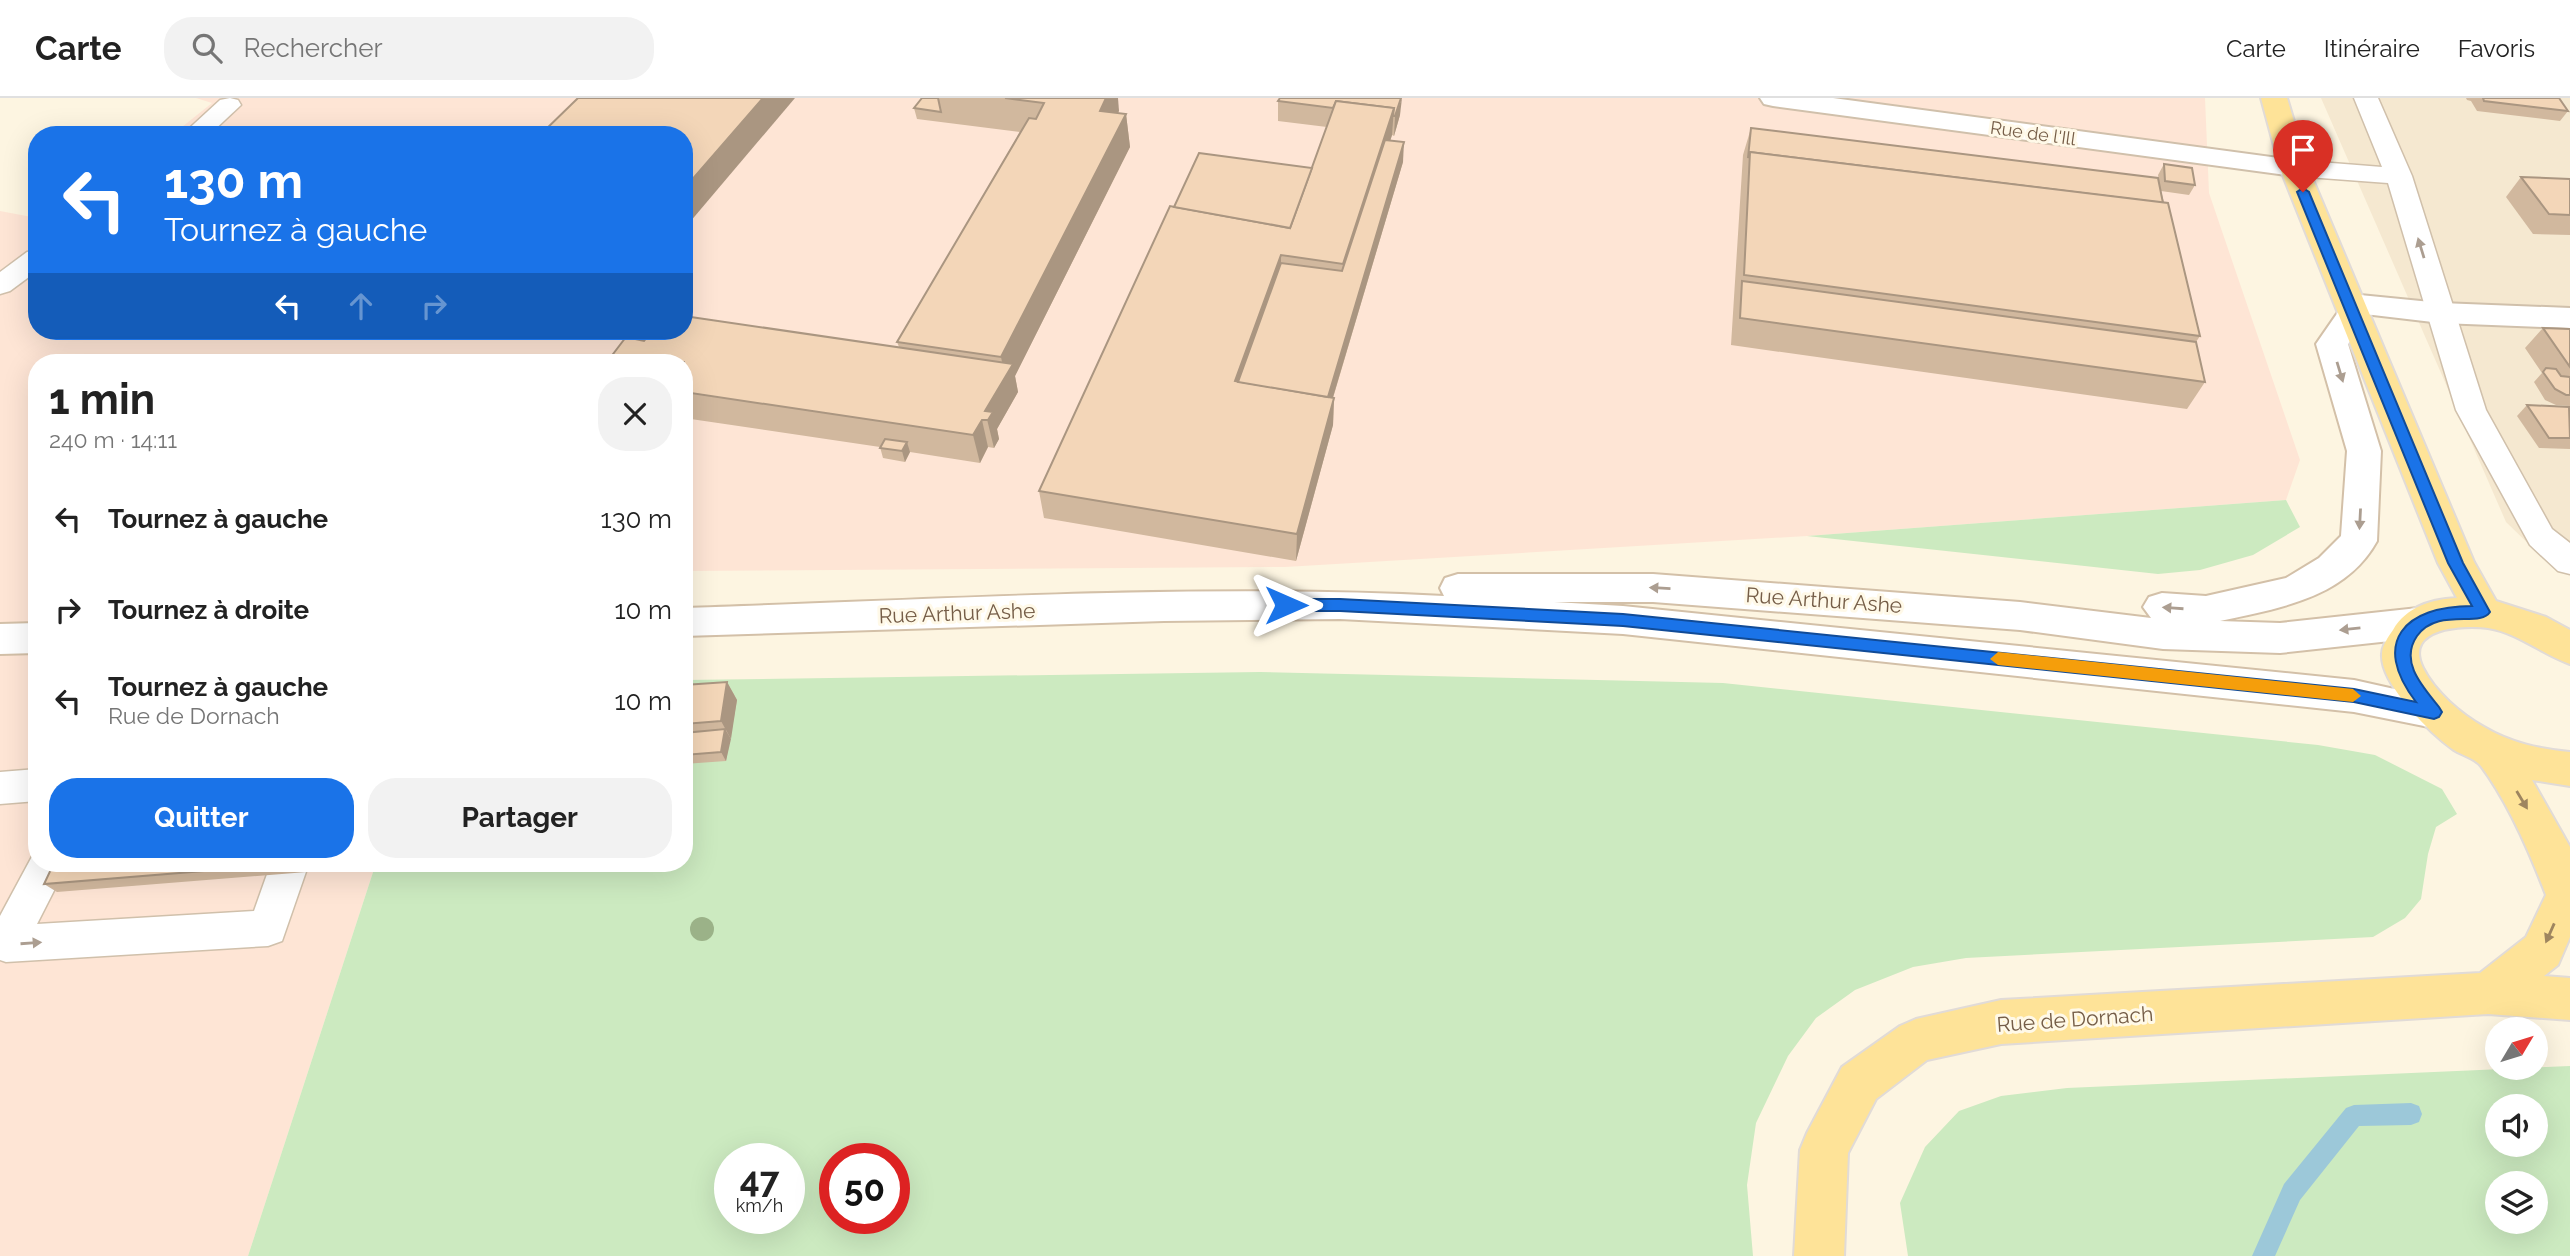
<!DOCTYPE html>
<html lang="fr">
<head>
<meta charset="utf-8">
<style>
  :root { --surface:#fff; --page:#f2f2f2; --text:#222; --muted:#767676; --line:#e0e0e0; --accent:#1a73e8 }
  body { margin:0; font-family:Raleway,sans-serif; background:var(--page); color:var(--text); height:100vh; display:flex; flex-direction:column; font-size:26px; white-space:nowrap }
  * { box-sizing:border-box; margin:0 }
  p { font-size:23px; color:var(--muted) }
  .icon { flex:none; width:38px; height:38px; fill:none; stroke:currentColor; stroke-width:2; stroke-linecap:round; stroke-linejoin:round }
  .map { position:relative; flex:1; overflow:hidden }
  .details { position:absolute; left:28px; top:256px; width:665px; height:518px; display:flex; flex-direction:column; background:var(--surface); border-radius:28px; box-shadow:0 7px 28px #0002 }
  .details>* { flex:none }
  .hud { position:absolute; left:28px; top:28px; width:665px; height:214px; border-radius:28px; box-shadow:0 7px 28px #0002; background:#1a73e8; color:#fff; overflow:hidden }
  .needle { width:46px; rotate:52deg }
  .fabs { position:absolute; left:2485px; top:919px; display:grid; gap:14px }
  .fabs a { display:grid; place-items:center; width:63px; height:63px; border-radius:50%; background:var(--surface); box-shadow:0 7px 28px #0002; font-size:35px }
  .speed { position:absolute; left:714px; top:1045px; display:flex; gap:14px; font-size:35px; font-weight:700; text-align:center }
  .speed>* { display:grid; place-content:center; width:91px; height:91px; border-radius:50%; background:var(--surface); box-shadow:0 7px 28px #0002; line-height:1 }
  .speed small { font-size:18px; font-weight:400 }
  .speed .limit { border:10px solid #d22; background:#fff; color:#111 }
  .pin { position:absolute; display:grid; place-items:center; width:60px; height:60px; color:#fff; margin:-72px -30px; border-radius:50% 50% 50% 0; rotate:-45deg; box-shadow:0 0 7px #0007 }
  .pin .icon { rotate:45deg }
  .me { position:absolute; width:77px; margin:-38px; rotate:90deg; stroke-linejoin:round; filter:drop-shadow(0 0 5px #0008) }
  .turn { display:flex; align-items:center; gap:24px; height:147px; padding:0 21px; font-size:32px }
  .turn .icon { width:91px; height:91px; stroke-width:2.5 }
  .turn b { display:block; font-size:49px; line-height:60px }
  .lanes { display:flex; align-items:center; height:66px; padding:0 21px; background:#0003; justify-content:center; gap:35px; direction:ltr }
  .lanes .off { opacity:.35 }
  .round { display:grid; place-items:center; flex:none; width:74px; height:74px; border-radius:28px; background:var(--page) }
  .overview { display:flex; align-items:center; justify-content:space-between; height:119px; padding:0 21px }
  h1 { font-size:42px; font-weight:700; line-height:52px }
  .cta { display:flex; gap:14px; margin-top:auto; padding:14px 21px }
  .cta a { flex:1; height:80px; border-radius:28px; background:var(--accent); color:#fff; font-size:28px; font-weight:700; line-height:80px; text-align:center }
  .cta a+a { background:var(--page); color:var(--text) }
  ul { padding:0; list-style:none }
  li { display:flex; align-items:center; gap:21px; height:91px; padding:0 21px }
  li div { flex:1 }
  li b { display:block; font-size:26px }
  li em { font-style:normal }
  header { display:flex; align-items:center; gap:42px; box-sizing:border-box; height:98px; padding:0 35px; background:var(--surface); border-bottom:2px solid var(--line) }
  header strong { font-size:33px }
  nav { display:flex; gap:38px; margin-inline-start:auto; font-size:24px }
  .search { width:490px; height:63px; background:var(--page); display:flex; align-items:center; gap:18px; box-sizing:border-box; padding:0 24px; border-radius:28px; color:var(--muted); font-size:26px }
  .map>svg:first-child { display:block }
</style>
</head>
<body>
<header>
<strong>Carte</strong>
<div class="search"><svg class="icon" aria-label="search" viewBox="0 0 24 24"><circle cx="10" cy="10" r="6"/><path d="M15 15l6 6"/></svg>Rechercher</div>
<nav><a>Carte</a><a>Itinéraire</a><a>Favoris</a></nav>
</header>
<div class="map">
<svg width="2570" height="1158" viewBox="0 0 2570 1158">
  <rect width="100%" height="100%" fill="#fdf5e1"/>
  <polygon fill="#f5e8d0" points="2321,0 2570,0 2570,464 2547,464 2506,424"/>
  <polygon fill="#fee5d5" points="196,0 2205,0 2209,95 2300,362 2286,402 1807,438 1285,469 684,473 684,264 37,264 37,765 376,765 248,1158 0,1158 0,113 37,120 37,233 684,233 684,37 172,37 212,5"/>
  <g fill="#cceac0" fill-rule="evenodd">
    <polygon points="2286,402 2300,429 2253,457 2200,472 2158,476 1807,438"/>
    <path d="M1260,574l463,11 595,62 57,10 67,34 15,25 -21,13 -8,27 -7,45 -16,19 -32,19 -407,21 -53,9 -58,23 -39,28 -28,38 -32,67 -9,62 6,71h-1505l128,-393h308v-183zM730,1060h59v60h-59zM835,1060h59v60h-59z"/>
    <path d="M2570,968v190h-662l-8,-53 25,-56 34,-36 42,-15 66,-8zM2497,1008h39v38h-39zM2497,1085h39v39h-39z"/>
  </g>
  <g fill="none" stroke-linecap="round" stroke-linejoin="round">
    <polygon fill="#9cc8d9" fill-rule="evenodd" points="2411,1005 2419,1008 2422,1016 2419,1024 2411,1027 2359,1028 2300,1102 2275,1158 2252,1158 2284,1086 2346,1010 2354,1007"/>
    <g stroke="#d0c0ab" stroke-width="3">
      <g id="service">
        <polygon points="230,0 238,2 241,7 209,37 182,37 220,2"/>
        <polygon points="2354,0 2378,0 2412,78 2486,312 2552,431 2570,445 2570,476 2558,473 2530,447 2456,312 2388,85 2294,78 2285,75 2281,70 2285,65 2294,62 2382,69"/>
        <polygon points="37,152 37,173 10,193 0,196 0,174 27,154"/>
        <polygon points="37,671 37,703 0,706 0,674"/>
        <polygon points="35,753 37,765 68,765 37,826 254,813 271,765 309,765 282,843 268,848 6,864 0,862 0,818"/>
      </g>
    </g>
    <g stroke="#d0c0ab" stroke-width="4">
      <g id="minor">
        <polygon points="1760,0 1833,0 2294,62 2304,64 2308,70 2304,76 2294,78 1773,8 1764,6"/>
        <polygon points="2350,196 2441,205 2570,210 2570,230 2441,225 2339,213 2335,206 2339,199"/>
      </g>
    </g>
    <g stroke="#d3c0a8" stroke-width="4">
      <g id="secondary">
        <path d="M2354,204l11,3 5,7 -22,32 33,107 -4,90c-32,58 -99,67 -157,80l60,2 138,-15 13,5 6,10 -6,10 -13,5 -138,15 -117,-4 -143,-19 -367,-28h-99l69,4 731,74 94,21 6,11 -6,11 -14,5 -80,-16 -731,-78 -283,-15 -176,2 -480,15v-28c253,-8 507,-25 760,-12l-4,-8 5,-10 13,-4h195l367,28 131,16 -8,-11 6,-10 13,-4 44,3 80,-18 33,-20 22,-22 6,-85 -31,-107 27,-39z"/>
        <polygon points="37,525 37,555 0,556 0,526"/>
      </g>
    </g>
    <g stroke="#e1dbd7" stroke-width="4">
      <path id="primary" d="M2261,0h26l21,70 166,394 22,39 50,16 24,13v34c-29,-10 -51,-31 -82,-36 -24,-3 -85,-1 -65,40 12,24 38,46 61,59 27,16 55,22 86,25v34l-38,-6 38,67v90l-12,28 -14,11 26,2v42l-82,-6 -487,30 -74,16 -51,39 -28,54 -4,103h-50l6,-106 7,-17 35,-66 58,-41 16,-7 85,-19 479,-27 46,-36 20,-42c-16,-42 -38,-93 -65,-129 -5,-7 -19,-11 -27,-16 -23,-16 -74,-66 -72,-96 0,-8 6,-17 11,-24 13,-23 39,-31 64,-32l-19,-35 -158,-395z"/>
    </g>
    <use href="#service" fill="#fff" fill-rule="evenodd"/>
    <use href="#minor" fill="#fff" fill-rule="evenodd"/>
    <use href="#secondary" fill="#fff" fill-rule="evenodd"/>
    <use href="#primary" fill="#fee398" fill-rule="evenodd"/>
  </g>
  <circle fill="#9bb288" cx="702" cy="831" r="12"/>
  <g fill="#d1b89e">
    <polygon points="922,0 1118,0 1118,15 1126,16 1130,49 1015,278 1018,294 997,331 999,341 994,350 988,349 980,365 910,354 905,364 883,360 880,349 684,320 684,264 644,243 899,249 897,244 1020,34 917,21 914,10"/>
    <polygon points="2466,0 2559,0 2568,13 2560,23 2477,13 2471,3 2467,2"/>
    <polygon points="1278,3 1400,17 1394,38 1392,37 1390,43 1403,64 1333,300 1334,300 1333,327 1296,463 1044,420 1039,393 1174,109 1312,70 1327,29 1278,23"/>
    <polygon points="1751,30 2159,83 2158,77 2164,66 2195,87 2189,97 2161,93 2200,238 2196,244 2205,284 2187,311 1731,247 1743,57"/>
    <polygon points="2521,79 2570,81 2570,137 2533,136 2506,99"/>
    <polygon points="2543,230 2570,231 2570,308 2556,307 2545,302 2534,284 2542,275 2525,250"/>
    <polygon points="2527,307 2570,310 2570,351 2539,350 2517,318"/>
    <polygon points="727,584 737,602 726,663 684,666 684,587"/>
    <polygon points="54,765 322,765 319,773 57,794 44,786"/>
  </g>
  <g fill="#aa9681">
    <polygon points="763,0 795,0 684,131 684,91"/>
    <polygon points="1106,0 1118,0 1119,13 1104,46 1100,13"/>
    <polygon points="1402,0 1400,17 1394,38 1395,18"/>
    <polygon points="1394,10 1392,37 1342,193 1343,166"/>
    <polygon points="1126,16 1130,49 1015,278 1018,294 997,331 999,341 994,350 985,313 1005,279 1001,259"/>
    <polygon points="1404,44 1403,64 1325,326 1326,306"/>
    <polygon points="1281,157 1281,185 1243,292 1235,283"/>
    <polygon points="1334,300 1333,327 1296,463 1297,436"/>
    <polygon points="982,322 988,349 980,365 973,337"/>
    <polygon points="907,344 910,354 905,364 902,353"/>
    <polygon points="727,584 737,602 731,641 721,623"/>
    <polygon points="725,631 731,641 726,663 721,654"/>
    <polygon points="310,765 322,765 319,773"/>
  </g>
  <g fill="#f3d6b8" stroke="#aa9681" stroke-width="2">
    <polygon points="578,0 763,0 684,91 684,37 540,37"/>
    <polygon points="922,0 938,0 941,14 914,10"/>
    <polygon points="1005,0 1106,0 1100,13 1126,16 1001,259 897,244 1029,20 1036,21 1044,5"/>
    <polygon points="1280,0 1401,0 1395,18 1393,18 1394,10 1336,3 1333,10 1278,3"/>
    <polygon points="2483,0 2559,0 2568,13 2484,3"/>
    <polygon points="1336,3 1394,10 1343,166 1281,157 1235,283 1334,300 1297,436 1039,393 1170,108 1290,130"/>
    <polygon points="1751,30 2158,80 2163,105 1750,54 1748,60"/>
    <polygon points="1385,42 1404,44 1328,299 1238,284 1281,165 1342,173"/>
    <polygon points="1750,54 2168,105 2200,238 1744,177"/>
    <polygon points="1199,55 1312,70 1290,130 1174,109"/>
    <polygon points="2164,66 2192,70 2195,87 2165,83"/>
    <polygon points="2521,79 2570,81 2570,117 2549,116"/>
    <polygon points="1742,183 2196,244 2205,284 1740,220"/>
    <polygon points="684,218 1013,266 985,313 993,314 988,322 982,322 973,337 684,294 684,264 607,264 626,239 644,243 652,233 684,233"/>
    <polygon points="2543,230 2570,231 2570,269"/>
    <polygon points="2546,270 2556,271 2561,278 2570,279 2570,297 2566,297 2555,291 2543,274"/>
    <polygon points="2527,307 2569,309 2570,340 2549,340"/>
    <polygon points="885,341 907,344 902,353 880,350"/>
    <polygon points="727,584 721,623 684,626 684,587"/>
    <polygon points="725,631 721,654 684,657 684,635"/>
    <polygon points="54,765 303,765 44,786"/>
  </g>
  <defs><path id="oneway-solid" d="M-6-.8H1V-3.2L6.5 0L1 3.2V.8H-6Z" transform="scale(1.75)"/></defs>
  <g fill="#ac9e91">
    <use href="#oneway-solid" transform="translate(2421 150) rotate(-107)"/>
    <use href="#oneway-solid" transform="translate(2340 274) rotate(73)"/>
    <use href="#oneway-solid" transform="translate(2360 421) rotate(93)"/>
    <use href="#oneway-solid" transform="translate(1660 490) rotate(-177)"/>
    <use href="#oneway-solid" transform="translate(2173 510) rotate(-176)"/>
    <use href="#oneway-solid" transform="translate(2350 531) rotate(174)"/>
    <use href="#oneway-solid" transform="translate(31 845) rotate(-4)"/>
  </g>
  <g fill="#9e855f">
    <use href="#oneway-solid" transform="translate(2522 702) rotate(59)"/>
    <use href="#oneway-solid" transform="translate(2550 835) rotate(114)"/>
  </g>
  <path fill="#1a73e8" stroke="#114b97" stroke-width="2" d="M2303,90l6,4 154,371 27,49c-10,16 -52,-5 -73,24 -18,26 6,51 22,71l3,5 -3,5 -5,2 -80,-17 -731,-76 -283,-15h-54l-8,-6 8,-6h54l283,15 731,75 62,13c-46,-60 -11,-96 56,-96l-24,-43 -151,-371z"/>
  <polygon fill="#f59e0b" points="1998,554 2353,591 2361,598 2353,604 1998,567 1990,561"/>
  <g text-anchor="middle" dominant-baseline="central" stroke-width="6" stroke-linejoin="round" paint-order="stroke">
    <g font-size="18" fill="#755d47" stroke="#fff9e8">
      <text transform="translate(2033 35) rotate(8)">Rue de l'Ill</text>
    </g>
    <g font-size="21" fill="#755d47" stroke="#fff9e8">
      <text transform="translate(1824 502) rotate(4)">Rue Arthur Ashe</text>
      <text transform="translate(957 515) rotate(-2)">Rue Arthur Ashe</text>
      <text transform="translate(2075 921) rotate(-4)">Rue de Dornach</text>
    </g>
  </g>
</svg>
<div class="fabs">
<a><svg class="needle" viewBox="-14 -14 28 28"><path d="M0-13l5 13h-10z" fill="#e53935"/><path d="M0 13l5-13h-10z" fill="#767676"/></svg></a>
<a><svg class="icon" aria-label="sound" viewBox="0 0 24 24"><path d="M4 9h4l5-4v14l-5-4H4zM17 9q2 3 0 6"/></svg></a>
<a><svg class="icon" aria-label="layers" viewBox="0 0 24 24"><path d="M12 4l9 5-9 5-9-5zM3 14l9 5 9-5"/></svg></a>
</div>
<div class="speed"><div>47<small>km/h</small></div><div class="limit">50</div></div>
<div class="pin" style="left:2303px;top:94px;background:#d93025"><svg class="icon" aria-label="arrive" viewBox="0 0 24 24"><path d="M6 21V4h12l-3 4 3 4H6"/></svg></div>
<svg class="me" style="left:1286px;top:507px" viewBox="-20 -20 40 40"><path d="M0-17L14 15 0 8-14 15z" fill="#1a73e8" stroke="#fff" stroke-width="4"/></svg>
<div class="hud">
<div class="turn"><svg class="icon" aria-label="left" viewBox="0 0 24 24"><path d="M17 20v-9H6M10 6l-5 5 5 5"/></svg><div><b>130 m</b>Tournez à gauche</div></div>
<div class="lanes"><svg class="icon" aria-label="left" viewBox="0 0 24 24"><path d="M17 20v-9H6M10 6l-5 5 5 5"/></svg><svg class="icon off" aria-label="ahead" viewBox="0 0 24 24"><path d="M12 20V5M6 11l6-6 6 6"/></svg><svg class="icon off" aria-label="right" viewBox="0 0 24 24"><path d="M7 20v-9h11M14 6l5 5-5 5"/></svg></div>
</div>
<section class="details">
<div class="overview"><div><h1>1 min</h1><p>240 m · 14:11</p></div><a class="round"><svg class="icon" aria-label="close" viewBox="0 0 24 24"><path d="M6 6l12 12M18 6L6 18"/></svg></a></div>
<ul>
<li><svg class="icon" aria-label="left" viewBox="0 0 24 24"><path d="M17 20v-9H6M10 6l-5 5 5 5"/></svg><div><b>Tournez à gauche</b></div><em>130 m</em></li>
<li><svg class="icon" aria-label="right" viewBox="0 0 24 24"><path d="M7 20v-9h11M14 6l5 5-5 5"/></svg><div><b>Tournez à droite</b></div><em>10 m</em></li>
<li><svg class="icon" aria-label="left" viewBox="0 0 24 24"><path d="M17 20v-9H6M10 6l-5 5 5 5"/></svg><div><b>Tournez à gauche</b><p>Rue de Dornach</p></div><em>10 m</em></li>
</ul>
<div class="cta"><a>Quitter</a><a>Partager</a></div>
</section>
</div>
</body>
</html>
